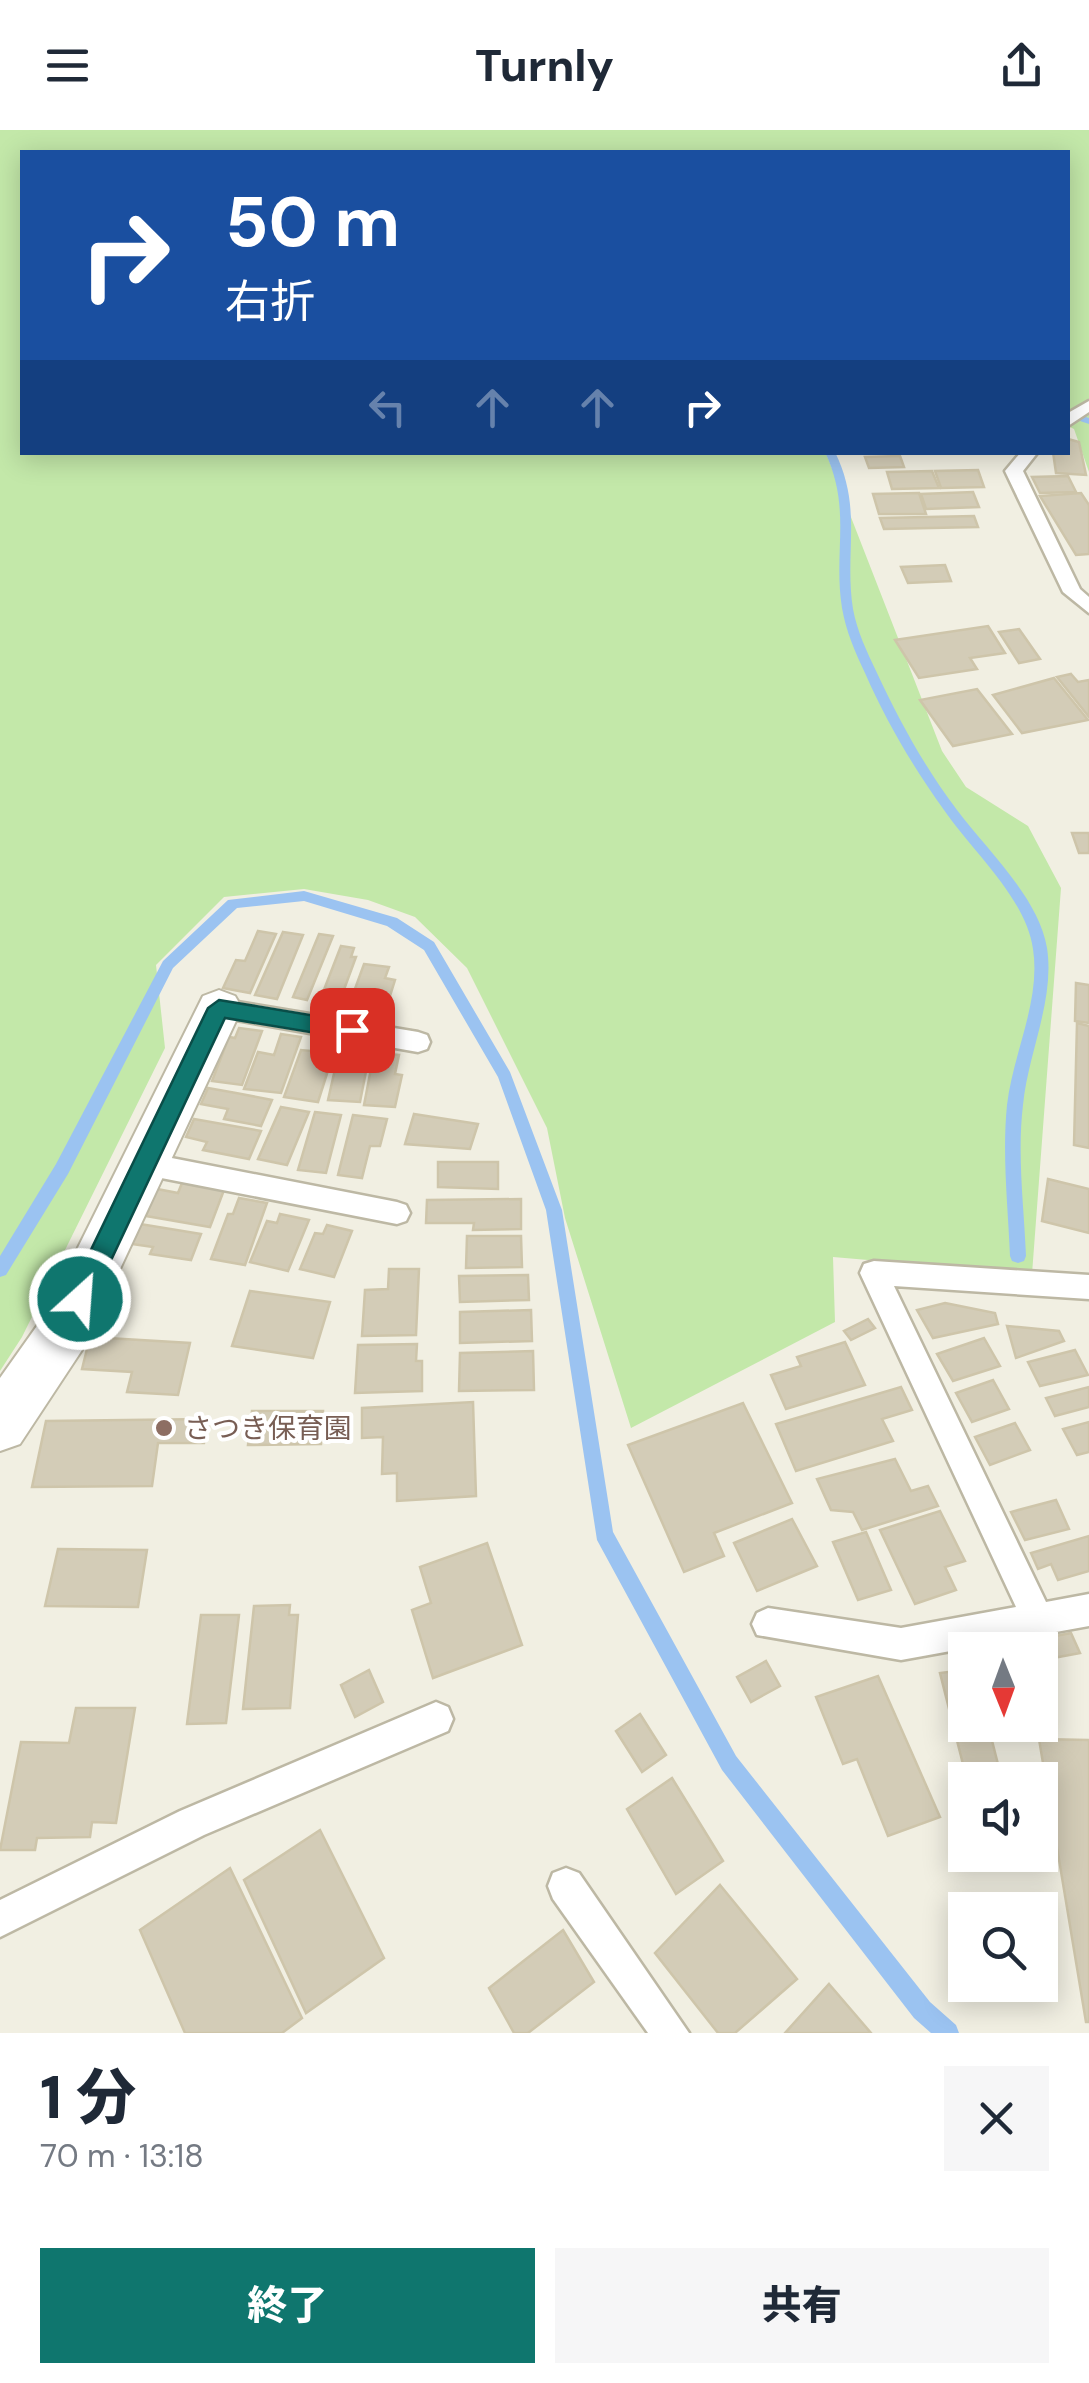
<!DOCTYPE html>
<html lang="ja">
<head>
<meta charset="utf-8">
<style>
  :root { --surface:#fff; --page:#f6f6f7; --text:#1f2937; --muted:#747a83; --accent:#0f766e }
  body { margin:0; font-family:"DM Sans","Noto Sans JP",sans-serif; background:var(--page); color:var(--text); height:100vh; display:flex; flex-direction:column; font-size:38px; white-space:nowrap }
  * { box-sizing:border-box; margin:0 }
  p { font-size:32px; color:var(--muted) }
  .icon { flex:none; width:55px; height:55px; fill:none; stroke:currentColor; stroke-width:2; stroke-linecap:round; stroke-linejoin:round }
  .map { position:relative; height:1903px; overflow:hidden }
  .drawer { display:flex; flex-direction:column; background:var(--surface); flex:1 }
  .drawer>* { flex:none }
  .banner { position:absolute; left:20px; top:20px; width:1050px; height:305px; border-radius:0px; box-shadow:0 5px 25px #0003; background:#1a4fa0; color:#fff; overflow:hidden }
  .needle { width:65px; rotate:179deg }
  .controls { position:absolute; left:948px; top:1502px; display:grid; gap:20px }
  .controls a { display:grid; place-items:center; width:110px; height:110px; border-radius:0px; background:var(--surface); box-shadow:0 5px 25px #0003; font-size:50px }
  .pin { position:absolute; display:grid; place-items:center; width:85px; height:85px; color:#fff; margin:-42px; border-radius:20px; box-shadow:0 5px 15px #0006 }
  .me { position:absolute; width:110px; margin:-55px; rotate:26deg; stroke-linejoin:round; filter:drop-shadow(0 0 8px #0008) }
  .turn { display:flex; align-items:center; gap:35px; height:210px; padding:0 40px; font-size:45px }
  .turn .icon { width:130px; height:130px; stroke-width:2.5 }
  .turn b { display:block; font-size:70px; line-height:85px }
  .lanes { display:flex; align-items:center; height:95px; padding:0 40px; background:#0003; justify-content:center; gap:50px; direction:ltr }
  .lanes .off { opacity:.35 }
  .round { display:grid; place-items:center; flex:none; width:105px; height:105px; border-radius:0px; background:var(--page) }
  .head { display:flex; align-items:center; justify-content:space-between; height:170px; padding:0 40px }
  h1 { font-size:60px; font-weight:800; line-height:75px }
  .action { display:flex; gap:20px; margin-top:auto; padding:20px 40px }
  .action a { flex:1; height:115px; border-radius:0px; background:var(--accent); color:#fff; font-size:40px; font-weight:800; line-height:115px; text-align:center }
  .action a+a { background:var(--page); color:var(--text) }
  header { display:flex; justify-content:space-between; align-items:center; height:130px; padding:0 40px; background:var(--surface); font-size:45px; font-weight:800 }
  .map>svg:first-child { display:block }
</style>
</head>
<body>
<header><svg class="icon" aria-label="menu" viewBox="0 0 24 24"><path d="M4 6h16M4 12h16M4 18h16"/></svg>Turnly<svg class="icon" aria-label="share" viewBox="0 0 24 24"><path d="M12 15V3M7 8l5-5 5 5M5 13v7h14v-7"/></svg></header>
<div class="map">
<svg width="1089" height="1903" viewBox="0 0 1089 1903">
  <rect width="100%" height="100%" fill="#f1efe2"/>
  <polygon fill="#c3e8a9" points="0,0 1089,0 1089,342 1074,299 1068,296 1068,22 22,22 22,322 826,323 942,621 966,657 1028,696 1061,758 1032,1144 833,1127 835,1192 631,1298 565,1088 547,998 467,838 415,787 368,770 304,759 224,767 156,835 165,918 22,1207 0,1241"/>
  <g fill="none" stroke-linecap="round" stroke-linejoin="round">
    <g fill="#9bc3f1" fill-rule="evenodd">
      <polygon points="1068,281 1089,288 1089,294 1068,287"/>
      <path d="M825,322h10c28,57 9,100 18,157 4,22 14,43 24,64 22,47 48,95 80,137 30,40 82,88 90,138 8,52 -19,105 -24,157 -6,50 1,101 3,151l-2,5 -6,2 -6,-2 -2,-5c-2,-50 -8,-101 -3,-151 6,-52 34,-104 26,-156 -7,-51 -61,-98 -89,-139 -31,-43 -58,-89 -79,-137 -10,-21 -19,-42 -23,-65 -9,-56 10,-99 -17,-156z"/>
      <polygon points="304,761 397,788 434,812 510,942 562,1080 613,1402 736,1626 930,1872 956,1895 959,1903 931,1903 914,1888 722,1640 597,1410 546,1080 498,947 424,820 387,796 304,771 237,778 173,838 68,1044 6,1145 0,1147 0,1126 56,1034 163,831 228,770"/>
    </g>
  </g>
  <g fill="#d3ccb7" stroke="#cec5aa" stroke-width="2.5">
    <polygon points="1068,309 1079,312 1086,345 1056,343 1053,322 1068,322"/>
    <polygon points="900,326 904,337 869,338 865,327"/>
    <polygon points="978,340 984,357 941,358 935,341"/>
    <polygon points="932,341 939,358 892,359 887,342"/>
    <polygon points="1068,346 1076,362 1040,363 1032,347"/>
    <polygon points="973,362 979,377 926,379 921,364"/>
    <polygon points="919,363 926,384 879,384 873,364"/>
    <polygon points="1081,363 1089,375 1089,424 1076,425 1040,366"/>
    <polygon points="974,386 978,397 884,399 880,388"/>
    <polygon points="945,435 951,451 908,453 901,437"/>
    <polygon points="988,496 1005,523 970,528 977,539 919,548 895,510"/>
    <polygon points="1019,499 1040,529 1019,533 999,502"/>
    <polygon points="1071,544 1078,552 1089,550 1089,587 1057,547"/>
    <polygon points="1054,548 1088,590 1022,603 993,565"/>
    <polygon points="977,559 1012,604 953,616 920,570"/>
    <polygon points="1072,703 1089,703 1089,723 1079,723"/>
    <polygon points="258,801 276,804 250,863 223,858 236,830 245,831"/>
    <polygon points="283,802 303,805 277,869 255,865"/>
    <polygon points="319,804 333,806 307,870 293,867"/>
    <polygon points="341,816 354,818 351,827 356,827 339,873 320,870"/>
    <polygon points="364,834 389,837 385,848 395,850 390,866 379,865 372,882 348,878"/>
    <polygon points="1076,853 1089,855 1089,893 1075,891"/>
    <polygon points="1077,893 1089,896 1089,1018 1074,1015"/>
    <polygon points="239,898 262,901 242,955 212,951 229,907 235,908"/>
    <polygon points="281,904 301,907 281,963 244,959 258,922 274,925"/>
    <polygon points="314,913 336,915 318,972 284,967 301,920 311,921"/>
    <polygon points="350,919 370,921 360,972 328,970 338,926 349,926"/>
    <polygon points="374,923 399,925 395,944 402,945 395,977 364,975"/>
    <polygon points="208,958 236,963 272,970 261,996 224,989 228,979 201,974"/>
    <polygon points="281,977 309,982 287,1035 258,1029"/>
    <polygon points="315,982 341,985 326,1043 298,1040"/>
    <polygon points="414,984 478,994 470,1019 405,1014"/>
    <polygon points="353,985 387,989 380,1016 370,1016 362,1048 338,1045"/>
    <polygon points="194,989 261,1001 249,1029 203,1020 207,1012 186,1007"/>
    <polygon points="438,1032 498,1032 498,1059 438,1057"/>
    <polygon points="1048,1049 1089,1059 1089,1103 1042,1091"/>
    <polygon points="182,1053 224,1060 210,1097 146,1086 157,1059 178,1063"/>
    <polygon points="239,1068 267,1073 245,1135 211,1129 228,1084 233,1084"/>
    <polygon points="521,1069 521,1099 473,1100 474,1093 426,1093 427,1070"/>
    <polygon points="280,1084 309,1090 288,1141 250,1132 267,1091 277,1093"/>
    <polygon points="140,1094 201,1104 191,1130 150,1124 153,1117 132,1114"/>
    <polygon points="327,1095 352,1101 334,1147 300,1139 315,1103 323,1104"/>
    <polygon points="467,1106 521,1106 522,1137 466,1138"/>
    <polygon points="389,1139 419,1139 416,1205 362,1206 365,1160 388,1159"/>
    <polygon points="528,1145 529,1170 460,1172 459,1146"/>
    <polygon points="250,1161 330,1172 313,1228 232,1216"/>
    <polygon points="945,1173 995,1183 998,1194 933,1208 917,1180"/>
    <polygon points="531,1180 532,1211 460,1213 460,1182"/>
    <polygon points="868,1189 875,1198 851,1210 844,1201"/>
    <polygon points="1007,1196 1059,1201 1064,1211 1016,1228"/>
    <polygon points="90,1207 190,1213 178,1265 127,1262 132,1242 82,1239"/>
    <polygon points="984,1208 1000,1236 953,1251 937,1224"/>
    <polygon points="845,1212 865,1255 786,1279 771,1245 801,1236 797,1227"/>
    <polygon points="417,1214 416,1231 422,1231 422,1261 355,1263 358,1215"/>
    <polygon points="1075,1220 1088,1245 1040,1256 1028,1232"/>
    <polygon points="533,1221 534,1260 459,1261 460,1223"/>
    <polygon points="993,1250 1009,1279 972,1292 956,1263"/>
    <polygon points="901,1257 912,1280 882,1289 893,1311 796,1341 776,1294"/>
    <polygon points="1089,1257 1089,1277 1055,1286 1046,1268"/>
    <polygon points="473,1272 476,1366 397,1371 397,1343 382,1344 383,1307 362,1308 362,1278"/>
    <polygon points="743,1273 792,1373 714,1403 724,1426 684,1442 628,1315"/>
    <polygon points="252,1281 323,1281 321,1314 248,1315"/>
    <polygon points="207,1289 204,1313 158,1313 152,1356 32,1357 46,1291"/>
    <polygon points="1089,1292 1089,1322 1077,1325 1063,1299"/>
    <polygon points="1015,1293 1030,1320 990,1335 975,1307"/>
    <polygon points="895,1329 911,1361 928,1356 938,1376 862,1400 853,1382 831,1380 817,1349"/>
    <polygon points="1056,1370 1069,1399 1025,1410 1011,1382"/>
    <polygon points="940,1381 965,1431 945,1437 956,1460 915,1474 880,1400"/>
    <polygon points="792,1389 817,1436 757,1461 734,1413"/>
    <polygon points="866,1402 891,1460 858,1470 833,1412"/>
    <polygon points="1089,1406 1089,1441 1058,1450 1051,1434 1038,1439 1031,1423"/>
    <polygon points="487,1413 522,1515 433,1548 412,1480 431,1473 420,1437"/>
    <polygon points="58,1419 147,1420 138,1477 45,1476"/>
    <polygon points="290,1475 289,1485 298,1485 290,1578 243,1579 254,1476"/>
    <polygon points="201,1485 239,1485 226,1593 187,1594"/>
    <polygon points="1071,1503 1080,1523 1053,1528 1045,1508"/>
    <polygon points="766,1531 780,1556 751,1572 737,1547"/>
    <polygon points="369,1540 383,1572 355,1587 341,1555"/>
    <polygon points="965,1540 965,1595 988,1595 1002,1650 967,1650 940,1543"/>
    <polygon points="878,1546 940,1687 888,1706 857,1629 843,1634 816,1567"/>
    <polygon points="76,1578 135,1578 116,1693 92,1692 90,1707 37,1708 35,1720 0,1720 21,1612 69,1613"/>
    <polygon points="640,1584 666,1625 642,1642 616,1601"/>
    <polygon points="1039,1609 1089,1610 1089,1892 1086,1892"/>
    <polygon points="672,1648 723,1731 676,1764 627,1679"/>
    <polygon points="320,1700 384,1828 306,1883 244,1750"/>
    <polygon points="230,1738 302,1888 282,1903 185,1903 140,1800"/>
    <polygon points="720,1755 797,1849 735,1903 718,1903 655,1823"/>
    <polygon points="563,1800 594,1852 528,1903 514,1903 489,1858"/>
    <polygon points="829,1854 871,1903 785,1903"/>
  </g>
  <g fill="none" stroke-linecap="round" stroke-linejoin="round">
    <g stroke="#bdb8a4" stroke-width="5">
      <g id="lane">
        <polygon points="1089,271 1089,282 1068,296 1068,283"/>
        <polygon points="1021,322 1038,322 1023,341 1080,459 1089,467 1089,483 1063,462 1005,341"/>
        <polygon points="219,869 418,902 427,905 430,912 427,919 418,922 219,887 207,878"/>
        <polygon points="146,1023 397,1072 406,1075 410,1083 406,1091 397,1094 146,1045 137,1042 133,1034 137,1026"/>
        <polygon points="874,1131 1089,1145 1089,1169 894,1156 1046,1472 1089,1464 1089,1496 901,1530 757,1505 752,1494 757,1483 768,1478 901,1498 1016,1477 860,1143 864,1134"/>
        <polygon points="436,1572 448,1577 453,1589 448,1601 204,1705 0,1807 0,1770 180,1681"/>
        <polygon points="566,1738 579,1743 689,1903 648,1903 553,1769 548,1756 553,1743"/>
      </g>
    </g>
    <g stroke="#bdb8a4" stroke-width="4">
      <polygon id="street" points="219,860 235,866 242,878 82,1220 20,1314 0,1321 0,1248 44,1186 203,866"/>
    </g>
    <use href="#lane" fill="#fff" fill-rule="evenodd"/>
    <use href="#street" fill="#fff" fill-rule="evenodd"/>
  </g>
  <polygon fill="#0f766e" stroke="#0a4d48" stroke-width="2.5" points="219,870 352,892 363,900 352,909 225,888 89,1177 71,1177 67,1169 71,1161 208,878"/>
  <circle fill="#8d6e63" stroke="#fff" stroke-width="4" cx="164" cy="1298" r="10"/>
  <g text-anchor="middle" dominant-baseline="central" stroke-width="8" stroke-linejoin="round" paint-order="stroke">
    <g font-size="28" fill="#785e54" stroke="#fff" text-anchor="start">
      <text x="184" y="1298">さつき保育園</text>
    </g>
  </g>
</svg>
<div class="controls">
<a><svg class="needle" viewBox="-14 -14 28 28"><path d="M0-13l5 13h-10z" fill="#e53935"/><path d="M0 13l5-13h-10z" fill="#747a83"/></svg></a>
<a><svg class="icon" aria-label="sound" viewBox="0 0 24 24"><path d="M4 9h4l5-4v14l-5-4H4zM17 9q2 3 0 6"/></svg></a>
<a><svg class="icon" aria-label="search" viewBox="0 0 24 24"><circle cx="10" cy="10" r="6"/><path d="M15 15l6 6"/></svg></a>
</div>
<div class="pin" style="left:352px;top:900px;background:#d93025"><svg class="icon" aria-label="arrive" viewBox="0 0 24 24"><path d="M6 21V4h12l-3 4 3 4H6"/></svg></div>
<svg class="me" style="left:80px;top:1169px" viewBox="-20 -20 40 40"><circle r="17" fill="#0f766e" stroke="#fff" stroke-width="3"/><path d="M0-11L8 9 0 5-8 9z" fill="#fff"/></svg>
<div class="banner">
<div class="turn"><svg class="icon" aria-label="right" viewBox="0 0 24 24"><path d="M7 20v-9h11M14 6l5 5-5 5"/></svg><div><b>50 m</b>右折</div></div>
<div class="lanes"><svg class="icon off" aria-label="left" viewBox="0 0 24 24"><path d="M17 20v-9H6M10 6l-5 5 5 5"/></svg><svg class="icon off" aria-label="ahead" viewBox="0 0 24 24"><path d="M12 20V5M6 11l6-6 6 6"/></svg><svg class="icon off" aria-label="ahead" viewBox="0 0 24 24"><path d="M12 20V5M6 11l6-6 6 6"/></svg><svg class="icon" aria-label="right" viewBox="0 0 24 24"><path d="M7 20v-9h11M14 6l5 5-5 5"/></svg></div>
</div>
</div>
<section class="drawer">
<div class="head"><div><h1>1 分</h1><p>70 m · 13:18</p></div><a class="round"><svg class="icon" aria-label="close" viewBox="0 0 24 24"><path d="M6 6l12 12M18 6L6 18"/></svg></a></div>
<div class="action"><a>終了</a><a>共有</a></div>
</section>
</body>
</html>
